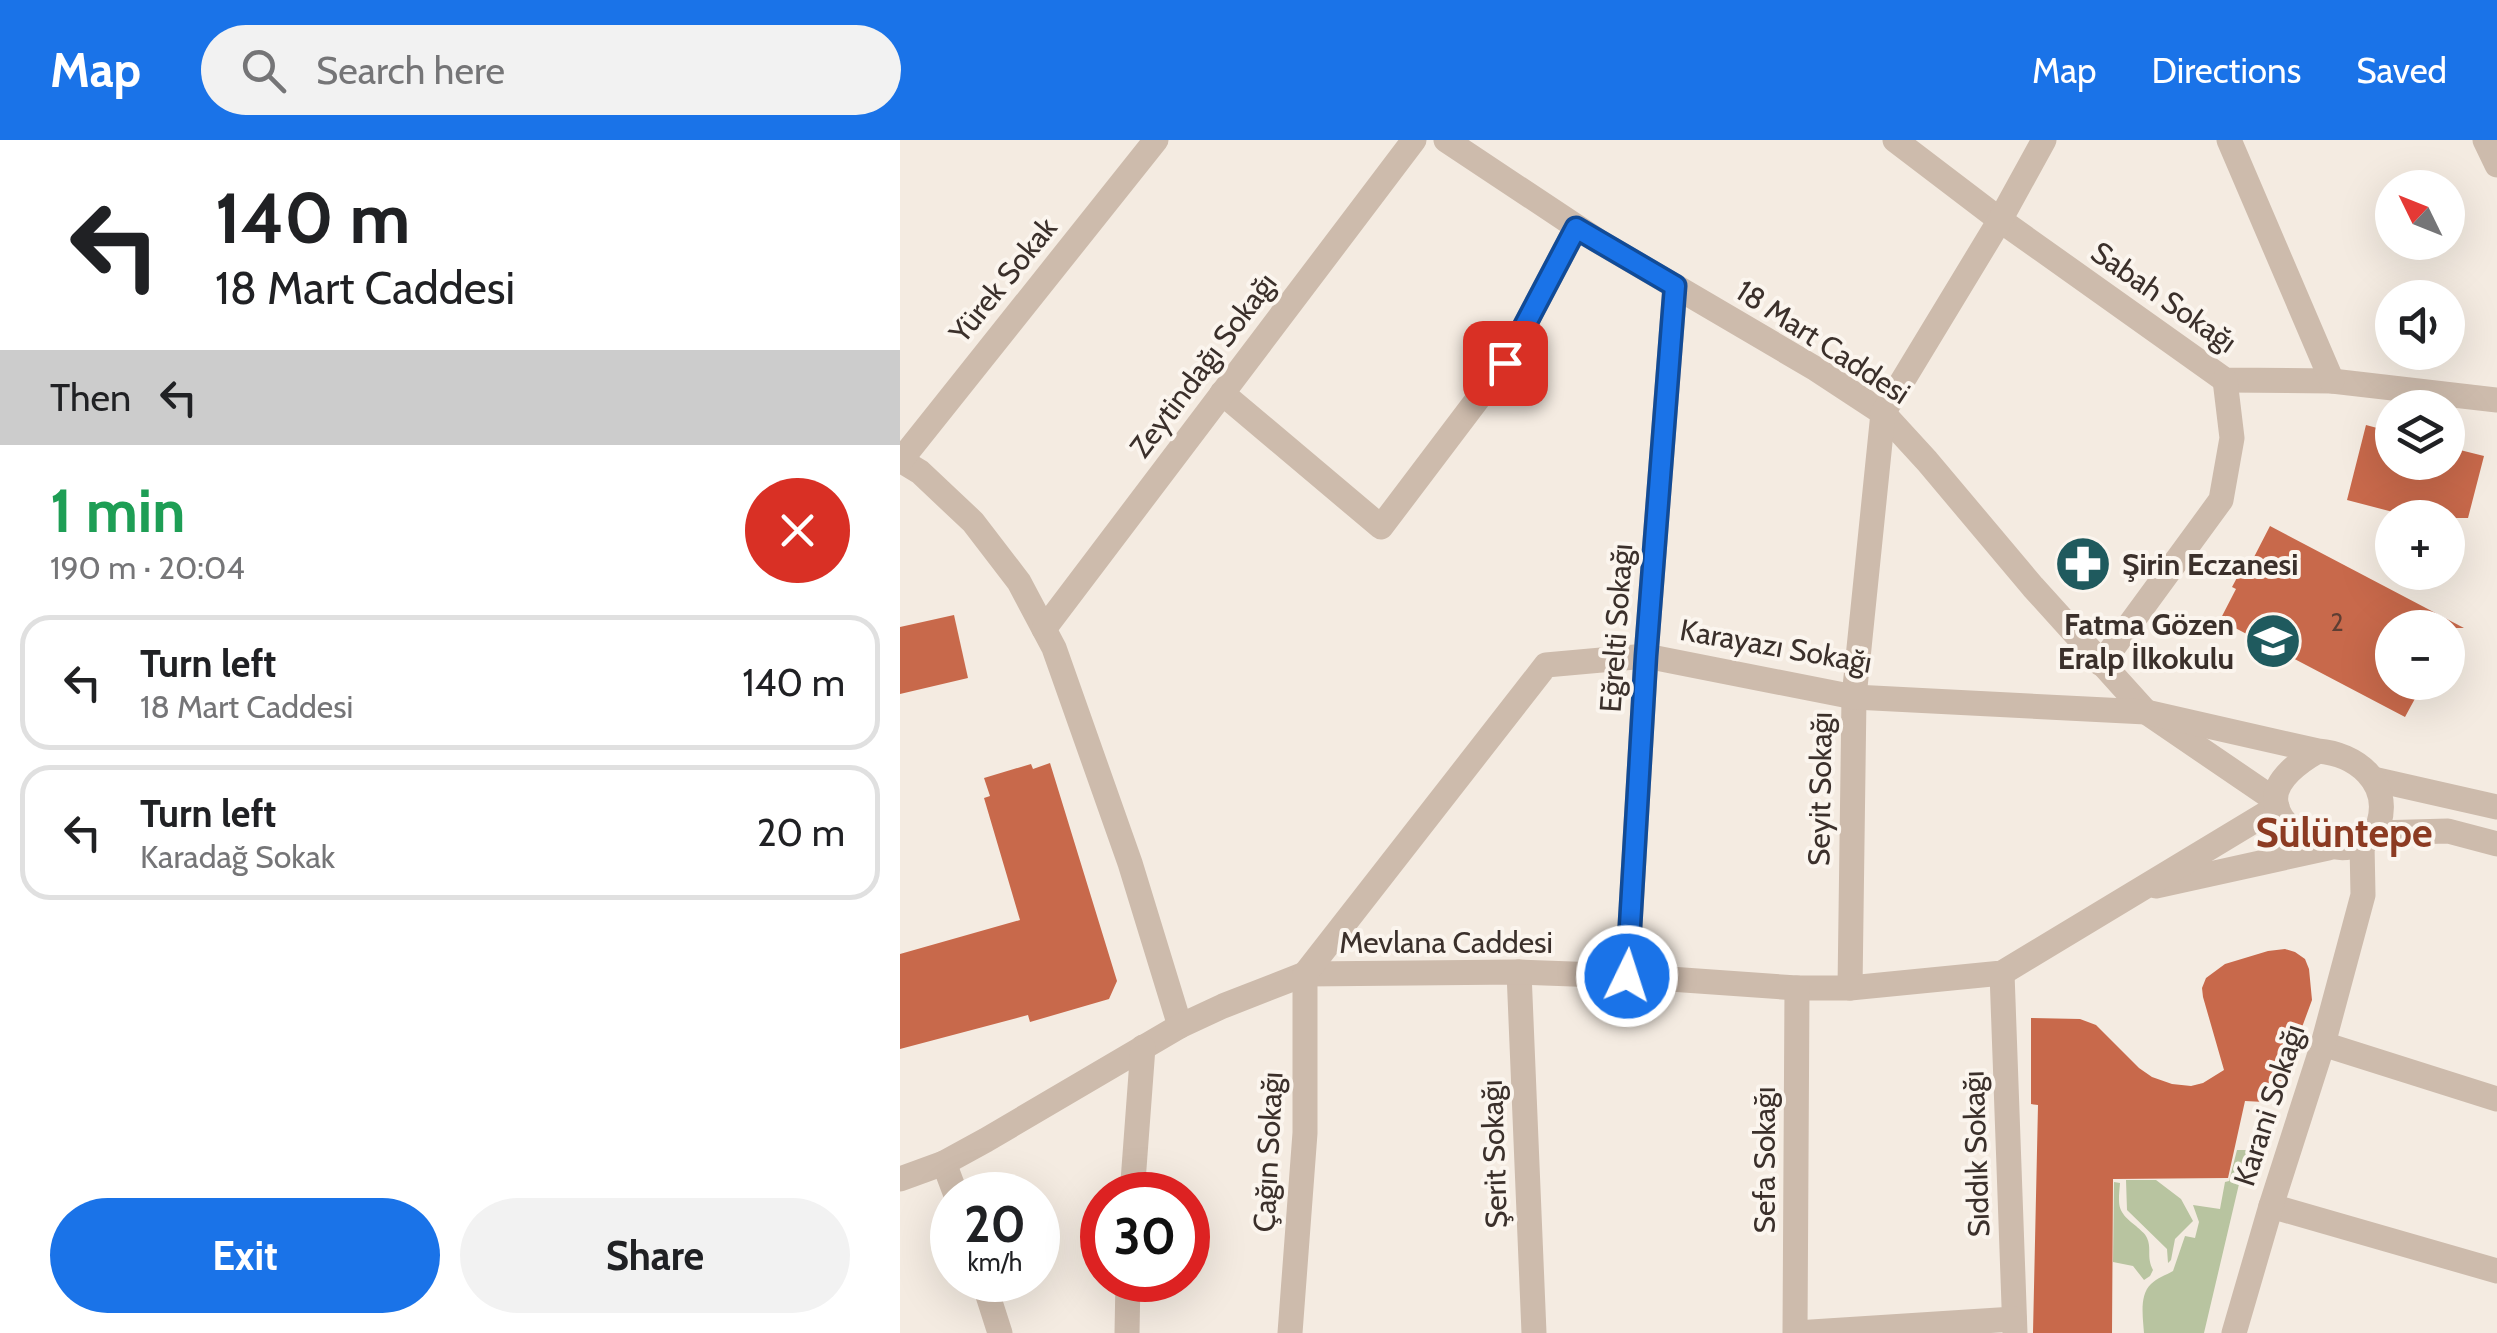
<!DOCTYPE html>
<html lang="en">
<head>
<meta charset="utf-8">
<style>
  :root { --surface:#fff; --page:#f2f2f2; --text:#202124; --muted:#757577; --line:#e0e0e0; --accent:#1a73e8 }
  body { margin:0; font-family:Cabin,sans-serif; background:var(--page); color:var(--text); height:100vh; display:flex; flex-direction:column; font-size:38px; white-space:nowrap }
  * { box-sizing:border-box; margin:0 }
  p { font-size:32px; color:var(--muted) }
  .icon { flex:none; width:55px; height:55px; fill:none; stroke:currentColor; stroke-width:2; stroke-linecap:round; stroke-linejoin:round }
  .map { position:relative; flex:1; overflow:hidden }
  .side { display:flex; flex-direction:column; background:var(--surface); width:900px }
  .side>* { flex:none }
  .banner { background:#fff; color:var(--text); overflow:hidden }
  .needle { width:65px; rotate:313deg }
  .buttons { position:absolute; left:1475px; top:30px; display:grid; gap:20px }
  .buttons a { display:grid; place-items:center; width:90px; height:90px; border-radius:50%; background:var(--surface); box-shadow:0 10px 40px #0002; font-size:50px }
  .speed { position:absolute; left:30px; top:1032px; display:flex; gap:20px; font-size:50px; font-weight:700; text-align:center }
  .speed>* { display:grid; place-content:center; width:130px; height:130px; border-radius:50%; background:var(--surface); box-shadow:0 10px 40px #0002; line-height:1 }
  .speed small { font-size:25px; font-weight:400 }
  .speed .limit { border:15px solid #d22; background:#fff; color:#111 }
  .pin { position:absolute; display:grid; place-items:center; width:85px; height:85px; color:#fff; margin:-42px; border-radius:20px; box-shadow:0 5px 15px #0006 }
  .me { position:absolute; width:110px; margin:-55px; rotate:4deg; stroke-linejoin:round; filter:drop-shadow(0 0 8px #0008) }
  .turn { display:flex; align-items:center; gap:35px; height:210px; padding:0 50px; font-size:45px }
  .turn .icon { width:130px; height:130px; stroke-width:2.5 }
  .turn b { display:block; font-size:70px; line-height:85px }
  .then { display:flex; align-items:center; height:95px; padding:0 50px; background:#0003; gap:20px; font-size:38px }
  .round { display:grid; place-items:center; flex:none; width:105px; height:105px; border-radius:52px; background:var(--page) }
  .overview { display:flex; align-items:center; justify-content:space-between; height:170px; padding:0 50px }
  h1 { font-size:60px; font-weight:700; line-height:75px; color:#1e9e55 }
  .action { display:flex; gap:20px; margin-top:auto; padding:20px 50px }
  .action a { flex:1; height:115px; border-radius:60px; background:var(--accent); color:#fff; font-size:40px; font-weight:700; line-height:115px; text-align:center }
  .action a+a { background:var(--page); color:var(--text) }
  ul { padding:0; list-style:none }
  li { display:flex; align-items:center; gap:30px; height:135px; margin:0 20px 15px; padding:0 30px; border:5px solid var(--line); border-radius:30px }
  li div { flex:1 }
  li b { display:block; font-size:38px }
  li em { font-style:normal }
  header { display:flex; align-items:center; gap:60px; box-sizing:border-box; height:140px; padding:0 50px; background:var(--accent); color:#fff }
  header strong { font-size:48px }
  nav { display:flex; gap:55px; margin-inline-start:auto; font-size:35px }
  .search { width:700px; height:90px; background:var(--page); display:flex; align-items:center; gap:25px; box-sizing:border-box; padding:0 35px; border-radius:55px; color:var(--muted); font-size:38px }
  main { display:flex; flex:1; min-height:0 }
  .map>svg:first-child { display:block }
</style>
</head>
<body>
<header>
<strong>Map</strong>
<div class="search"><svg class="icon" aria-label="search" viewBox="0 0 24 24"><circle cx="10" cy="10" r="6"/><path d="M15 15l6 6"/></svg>Search here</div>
<nav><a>Map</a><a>Directions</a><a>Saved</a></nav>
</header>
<main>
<section class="side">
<div class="banner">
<div class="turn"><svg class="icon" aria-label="left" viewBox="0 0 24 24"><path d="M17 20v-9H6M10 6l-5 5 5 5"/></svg><div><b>140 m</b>18 Mart Caddesi</div></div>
<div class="then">Then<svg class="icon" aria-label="left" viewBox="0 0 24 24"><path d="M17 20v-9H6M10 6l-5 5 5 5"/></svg></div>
</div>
<div class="overview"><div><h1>1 min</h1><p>190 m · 20:04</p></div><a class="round" style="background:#d93025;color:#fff"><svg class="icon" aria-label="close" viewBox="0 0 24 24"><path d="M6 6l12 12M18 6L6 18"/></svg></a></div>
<ul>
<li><svg class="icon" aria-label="left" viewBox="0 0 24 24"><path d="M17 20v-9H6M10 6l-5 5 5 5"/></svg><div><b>Turn left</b><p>18 Mart Caddesi</p></div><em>140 m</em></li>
<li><svg class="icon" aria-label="left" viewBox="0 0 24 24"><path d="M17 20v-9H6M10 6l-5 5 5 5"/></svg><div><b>Turn left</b><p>Karadağ Sokak</p></div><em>20 m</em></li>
</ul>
<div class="action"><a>Exit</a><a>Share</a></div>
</section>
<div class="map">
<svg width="1597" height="1193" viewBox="0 0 1597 1193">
  <rect width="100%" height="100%" fill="#f4ebe1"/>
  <g fill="#b8c4a0">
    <path d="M1337,1010h10l-43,183h-60c-1,-15 -5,-38 7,-49 6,-6 15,-9 22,-13l12,-35 10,2 4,-16 -6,-17 27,4 5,-27 4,-1z"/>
    <polygon points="1226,1040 1256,1040 1281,1059 1293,1081 1275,1099 1271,1120 1268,1123 1267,1109 1227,1070"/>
    <path d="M1214,1042l6,1c-2,24 -3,28 16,43 4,4 9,7 11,12 5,11 -1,18 6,32l-3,6 -6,4 -11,-14 -20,-4z"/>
  </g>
  <g fill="#c8694b">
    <polygon points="1466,285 1492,292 1492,322 1548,322 1548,307 1584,316 1568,378 1516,378 1447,360"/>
    <polygon points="1370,386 1564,488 1492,488 1492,542 1524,542 1505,577 1320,480 1336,449 1332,447 1348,417 1353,419"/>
    <polygon points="54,475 68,538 0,554 0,487"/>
    <polygon points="150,623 217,841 209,859 130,882 128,875 0,909 0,814 120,780 84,658 90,656 84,638 131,624 133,629"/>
    <polygon points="1385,809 1395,812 1405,819 1409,829 1412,860 1380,947 1372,959 1364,962 1345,961 1328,1038 1213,1039 1212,1193 1133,1193 1138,965 1131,964 1131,878 1180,879 1196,885 1239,928 1252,937 1272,944 1291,946 1303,943 1324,930 1303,857 1302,848 1306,838 1325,824 1368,811"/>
  </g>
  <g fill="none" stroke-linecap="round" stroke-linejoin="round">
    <g stroke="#cdbbac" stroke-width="25">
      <polyline points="546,0 698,101 916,229 983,273 1027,321 1133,447 1246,572 1375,660"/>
      <polyline points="995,0 1100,80 1325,240 1432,241 1597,260"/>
      <polyline points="1329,0 1432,241"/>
      <polyline points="1585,0 1597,25"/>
      <polyline points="322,253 481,387 605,223 676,88"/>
      <polyline points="0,320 20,332 73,382 119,442 154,508 230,723 280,886"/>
      <polyline points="1,320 256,0"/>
      <polyline points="144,489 514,0"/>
      <polyline points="1201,524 1321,360 1332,298 1325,240"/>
      <polyline points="1473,639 1597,667"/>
      <polyline points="1476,693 1548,691 1597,704"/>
      <polyline points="1256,746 1428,708"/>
      <polyline points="619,832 634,1193"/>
      <polyline points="1102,833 1115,1193"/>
      <polyline points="727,836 746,516 775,146"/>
      <polyline points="950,848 954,557 983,273 1100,80 1144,0"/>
      <polyline points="1423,904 1597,959"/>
      <polyline points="44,1023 56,1055"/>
      <polyline points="0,1039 44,1023 86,1000 280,886 323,866 405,834 619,832 727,836 897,848 950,848 1102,833 1377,667"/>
      <polyline points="232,1055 243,907"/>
      <polyline points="1371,1066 1597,1131"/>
      <polyline points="83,1140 100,1193"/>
      <polyline points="227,1193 228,1140"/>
      <path d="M390,1193l15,-200v-159l241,-309 100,-9 208,41 292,15 172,39c38,3 73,31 61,72 -13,47 -98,19 -103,-20 -4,-23 26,-43 42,-52"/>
      <polyline points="895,1193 897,848"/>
      <polyline points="896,1193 1114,1179"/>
      <polyline points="1334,1193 1371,1066 1423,904 1463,755 1462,704"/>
    </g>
  </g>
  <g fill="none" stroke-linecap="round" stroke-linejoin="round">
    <g stroke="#114b97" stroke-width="25">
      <polyline id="route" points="605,223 676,88 775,146 746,516 727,836"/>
    </g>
    <use href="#route" stroke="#1a73e8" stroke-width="18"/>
  </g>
  <defs>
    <g id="pharmacy-disc" transform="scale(2.875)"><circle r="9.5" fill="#1f5a5e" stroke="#fbf5ee"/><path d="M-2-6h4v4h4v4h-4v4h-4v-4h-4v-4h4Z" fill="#fff"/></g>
    <g id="school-disc" transform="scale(2.875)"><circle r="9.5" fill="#1f5a5e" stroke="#fbf5ee"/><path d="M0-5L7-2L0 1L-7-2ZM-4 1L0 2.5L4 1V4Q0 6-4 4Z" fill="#fff"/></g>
  </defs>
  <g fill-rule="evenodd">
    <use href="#pharmacy-disc" x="1183" y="424"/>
    <use href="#school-disc" x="1373" y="501"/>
  </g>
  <g text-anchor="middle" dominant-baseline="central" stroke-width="8" stroke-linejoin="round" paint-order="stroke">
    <g font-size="25" fill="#5e3e33">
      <text x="1437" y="482">2</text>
    </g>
    <g font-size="30" fill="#3b302b" stroke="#fbf5ee">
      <text transform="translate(103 140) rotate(-51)">Yürek Sokak</text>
      <text transform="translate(1264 157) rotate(35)">Sabah Sokağı</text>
      <text transform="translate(923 202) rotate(33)">18 Mart Caddesi</text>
      <text transform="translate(303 225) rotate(-53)">Zeytindağı Sokağı</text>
      <text transform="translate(716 488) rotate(-86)">Eğrelti Sokağı</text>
      <text transform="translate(876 506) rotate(10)">Karayazı Sokağı</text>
      <text transform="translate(920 649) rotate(-89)">Seyit Sokağı</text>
      <text x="546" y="802">Mevlana Caddesi</text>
      <text transform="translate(1369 965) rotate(-72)">Karani Sokağı</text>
      <text transform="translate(368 1012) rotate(-87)">Çağın Sokağı</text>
      <text transform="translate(594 1014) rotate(-92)">Şerit Sokağı</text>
      <text transform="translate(1076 1014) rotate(-92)">Sıddık Sokağı</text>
      <text transform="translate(864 1020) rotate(-90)">Sefa Sokağı</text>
    </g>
    <g font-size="30" font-weight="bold" fill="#3b302b" stroke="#fbf5ee" text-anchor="start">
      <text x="1222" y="424">Şirin Eczanesi</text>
      <text x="1334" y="484" text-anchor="end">Fatma Gözen<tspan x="1334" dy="34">Eralp İlkokulu</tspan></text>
    </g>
    <g font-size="40" font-weight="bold" fill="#8c3b22" stroke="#fbf5ee">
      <text x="1444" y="692">Sülüntepe</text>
    </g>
  </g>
</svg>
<div class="buttons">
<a><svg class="needle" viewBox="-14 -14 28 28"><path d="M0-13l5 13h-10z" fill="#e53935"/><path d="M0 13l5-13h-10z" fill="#757577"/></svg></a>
<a><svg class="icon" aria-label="sound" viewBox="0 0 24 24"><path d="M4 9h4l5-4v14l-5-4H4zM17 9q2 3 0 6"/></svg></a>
<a><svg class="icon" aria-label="layers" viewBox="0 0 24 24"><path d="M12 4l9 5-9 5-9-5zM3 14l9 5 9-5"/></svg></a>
<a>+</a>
<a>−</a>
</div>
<div class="speed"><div>20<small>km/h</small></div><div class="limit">30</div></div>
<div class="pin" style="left:605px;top:223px;background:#d93025"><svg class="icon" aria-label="arrive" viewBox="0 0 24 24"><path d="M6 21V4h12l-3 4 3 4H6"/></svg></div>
<svg class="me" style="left:727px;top:836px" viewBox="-20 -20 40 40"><circle r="17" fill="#1a73e8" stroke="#fff" stroke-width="3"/><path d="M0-11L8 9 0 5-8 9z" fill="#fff"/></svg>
</div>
</main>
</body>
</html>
